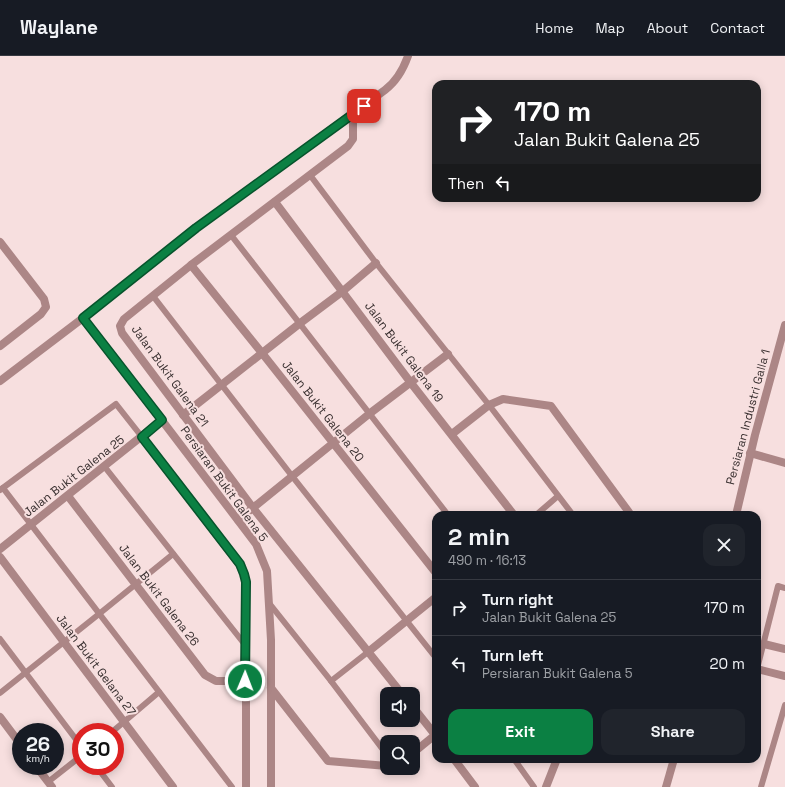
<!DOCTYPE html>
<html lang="en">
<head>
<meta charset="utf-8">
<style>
  :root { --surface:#171b24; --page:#20242c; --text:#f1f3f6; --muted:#9ea1a6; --line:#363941; --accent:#0b8043 }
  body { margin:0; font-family:"Space Grotesk",sans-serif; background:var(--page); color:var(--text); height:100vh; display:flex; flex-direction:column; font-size:15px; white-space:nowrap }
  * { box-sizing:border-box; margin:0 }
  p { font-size:13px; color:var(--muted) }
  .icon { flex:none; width:22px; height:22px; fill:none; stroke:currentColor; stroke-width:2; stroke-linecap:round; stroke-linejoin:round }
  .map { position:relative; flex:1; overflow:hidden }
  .drawer { position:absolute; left:432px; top:455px; width:329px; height:252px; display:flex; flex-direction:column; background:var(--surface); border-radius:12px; box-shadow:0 2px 10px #0003 }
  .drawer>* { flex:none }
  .guide { position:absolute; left:432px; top:24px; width:329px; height:122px; border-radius:12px; box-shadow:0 2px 10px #0003; background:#202124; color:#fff; overflow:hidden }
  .buttons { position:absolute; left:380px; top:631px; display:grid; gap:8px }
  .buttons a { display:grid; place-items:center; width:40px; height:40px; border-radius:8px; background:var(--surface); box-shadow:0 2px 10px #0003; font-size:20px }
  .speed { position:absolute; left:12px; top:667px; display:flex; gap:8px; font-size:20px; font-weight:700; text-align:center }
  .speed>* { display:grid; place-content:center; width:52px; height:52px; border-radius:50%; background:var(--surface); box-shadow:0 2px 10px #0003; line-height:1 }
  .speed small { font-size:10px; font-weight:400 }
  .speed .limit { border:6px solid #d22; background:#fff; color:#111 }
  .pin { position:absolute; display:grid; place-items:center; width:34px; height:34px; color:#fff; margin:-17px; border-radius:8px; box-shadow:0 2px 6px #0006 }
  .me { position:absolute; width:44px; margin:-22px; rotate:1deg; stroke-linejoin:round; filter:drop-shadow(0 0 3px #0008) }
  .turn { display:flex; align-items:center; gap:14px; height:84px; padding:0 16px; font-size:18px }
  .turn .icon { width:52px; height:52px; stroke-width:2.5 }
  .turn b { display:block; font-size:28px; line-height:34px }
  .then { display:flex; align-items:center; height:38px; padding:0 16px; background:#0003; gap:8px; font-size:15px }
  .round { display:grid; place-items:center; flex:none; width:42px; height:42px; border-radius:12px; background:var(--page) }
  .head { display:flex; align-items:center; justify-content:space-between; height:68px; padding:0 16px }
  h1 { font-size:24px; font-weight:700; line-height:30px }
  .primary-button { display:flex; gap:8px; margin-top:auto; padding:8px 16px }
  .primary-button a { flex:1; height:46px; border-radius:12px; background:var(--accent); color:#fff; font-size:16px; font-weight:700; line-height:46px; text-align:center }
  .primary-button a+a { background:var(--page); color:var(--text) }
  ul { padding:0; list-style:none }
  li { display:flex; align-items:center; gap:12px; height:56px; padding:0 16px; border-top:1px solid var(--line) }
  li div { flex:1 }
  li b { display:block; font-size:15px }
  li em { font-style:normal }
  header { display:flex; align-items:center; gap:24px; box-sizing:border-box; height:56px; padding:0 20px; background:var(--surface); border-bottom:1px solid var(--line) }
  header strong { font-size:19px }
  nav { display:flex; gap:22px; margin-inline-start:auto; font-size:14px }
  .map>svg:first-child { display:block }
</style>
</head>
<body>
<header>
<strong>Waylane</strong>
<nav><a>Home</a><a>Map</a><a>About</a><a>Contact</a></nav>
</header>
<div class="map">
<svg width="785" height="731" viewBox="0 0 785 731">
  <rect width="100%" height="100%" fill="#f7dfdf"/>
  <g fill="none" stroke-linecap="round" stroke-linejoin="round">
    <g stroke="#ac8686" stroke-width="6">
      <polyline points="310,119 376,207 489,349 573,459"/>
      <polyline points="231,179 448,459"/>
      <polyline points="153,240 292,420 436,602"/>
      <polyline points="104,410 246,590"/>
      <polyline points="3,432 232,731"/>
      <polyline points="0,434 116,348 142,381"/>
      <polyline points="536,459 558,440"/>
      <polyline points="269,547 331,625 387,699"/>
      <polyline points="0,583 81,690"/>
      <polyline points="757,613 778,530 785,532"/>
      <polyline points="331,625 368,596"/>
      <polyline points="0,637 99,558 173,498"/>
      <polyline points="112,676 159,636"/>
      <polyline points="514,703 534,731"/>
      <polyline points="96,710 112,731"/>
      <polyline points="48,726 81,700"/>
      <polyline points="761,731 785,649"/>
    </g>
    <g stroke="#ac8686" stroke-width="8">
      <polyline points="353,58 353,83 348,90 191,209 124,263 120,270 122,277 253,452 402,638"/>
      <polyline points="275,146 411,327 514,459"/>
      <polyline points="0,186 44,243 46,251 41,258 0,290"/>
      <polyline points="191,209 262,297 436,517"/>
      <polyline points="83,262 148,346 256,488 267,515 271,584 271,731"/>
      <path d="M0,325l83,-63 113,-90 189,-138c12,-9 18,-20 23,-34"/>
      <polyline points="183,359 299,268 343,235 376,207"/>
      <polyline points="452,378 489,349 503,343 551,350 631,459"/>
      <polyline points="142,381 239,508 244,518 246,526 246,731"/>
      <polyline points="750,397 785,407"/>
      <polyline points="68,440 205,619 216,625 245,625"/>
      <polyline points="736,459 755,379 785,269"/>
      <polyline points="238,464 369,358 448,298"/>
      <polyline points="0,493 162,364"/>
      <polyline points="0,501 173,731"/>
      <polyline points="764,588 785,593"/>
      <polyline points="368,596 436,541"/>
      <polyline points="757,613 785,620"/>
      <polyline points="271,632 328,705 387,710"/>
      <polyline points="413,651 436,680"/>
      <polyline points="0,661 21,689"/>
      <polyline points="413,697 435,679"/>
      <polyline points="454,703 475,731"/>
      <polyline points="36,710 52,731"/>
      <polyline points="546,731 557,703"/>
      <polyline points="666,731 674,703"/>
    </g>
  </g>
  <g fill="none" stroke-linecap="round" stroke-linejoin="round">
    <g stroke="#07532c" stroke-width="10">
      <polyline id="route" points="245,625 246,526 244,518 240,508 142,381 162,364 83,262 196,172 364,50"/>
    </g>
    <use href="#route" stroke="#0b8043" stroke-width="7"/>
  </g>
  <g text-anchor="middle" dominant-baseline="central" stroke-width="4" stroke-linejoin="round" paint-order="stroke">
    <g font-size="12" fill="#382f2f" stroke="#f7dfdf">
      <text transform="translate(404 296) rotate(53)">Jalan Bukit Galena 19</text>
      <text transform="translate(170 320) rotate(54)">Jalan Bukit Galena 21</text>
      <text transform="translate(323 355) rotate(52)">Jalan Bukit Galena 20</text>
      <text transform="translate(748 361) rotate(-75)">Persiaran Industri Galla 1</text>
      <text transform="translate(74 420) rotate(-38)">Jalan Bukit Galena 25</text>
      <text transform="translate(224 428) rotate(54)">Persiaran Bukit Galena 5</text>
      <text transform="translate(159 539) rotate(53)">Jalan Bukit Galena 26</text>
      <text transform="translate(96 609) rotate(53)">Jalan Bukit Gelana 27</text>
    </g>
  </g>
</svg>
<div class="buttons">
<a><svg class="icon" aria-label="sound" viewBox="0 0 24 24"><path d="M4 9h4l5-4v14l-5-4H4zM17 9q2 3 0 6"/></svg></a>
<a><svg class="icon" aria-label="search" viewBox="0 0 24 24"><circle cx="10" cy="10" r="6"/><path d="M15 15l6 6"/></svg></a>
</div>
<div class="speed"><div>26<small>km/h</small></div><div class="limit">30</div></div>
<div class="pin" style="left:364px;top:50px;background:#d93025"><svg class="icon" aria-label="arrive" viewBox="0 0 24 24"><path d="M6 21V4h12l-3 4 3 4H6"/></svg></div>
<svg class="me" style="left:245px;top:625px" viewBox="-20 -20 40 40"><circle r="17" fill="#0b8043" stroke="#fff" stroke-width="3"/><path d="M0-11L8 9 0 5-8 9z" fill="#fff"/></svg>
<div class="guide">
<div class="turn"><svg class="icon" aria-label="right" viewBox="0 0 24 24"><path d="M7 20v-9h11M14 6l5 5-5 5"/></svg><div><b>170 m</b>Jalan Bukit Galena 25</div></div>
<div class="then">Then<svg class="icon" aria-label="left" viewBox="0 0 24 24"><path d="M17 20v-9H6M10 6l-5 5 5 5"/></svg></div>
</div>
<section class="drawer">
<div class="head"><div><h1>2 min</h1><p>490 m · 16:13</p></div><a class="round"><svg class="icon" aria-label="close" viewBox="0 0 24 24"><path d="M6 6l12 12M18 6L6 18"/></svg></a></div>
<ul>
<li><svg class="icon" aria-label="right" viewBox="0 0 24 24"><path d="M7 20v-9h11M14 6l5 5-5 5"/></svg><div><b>Turn right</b><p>Jalan Bukit Galena 25</p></div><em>170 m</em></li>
<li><svg class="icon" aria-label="left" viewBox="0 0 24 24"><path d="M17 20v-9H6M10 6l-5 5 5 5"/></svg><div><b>Turn left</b><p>Persiaran Bukit Galena 5</p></div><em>20 m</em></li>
</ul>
<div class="primary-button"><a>Exit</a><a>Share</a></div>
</section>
</div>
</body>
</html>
